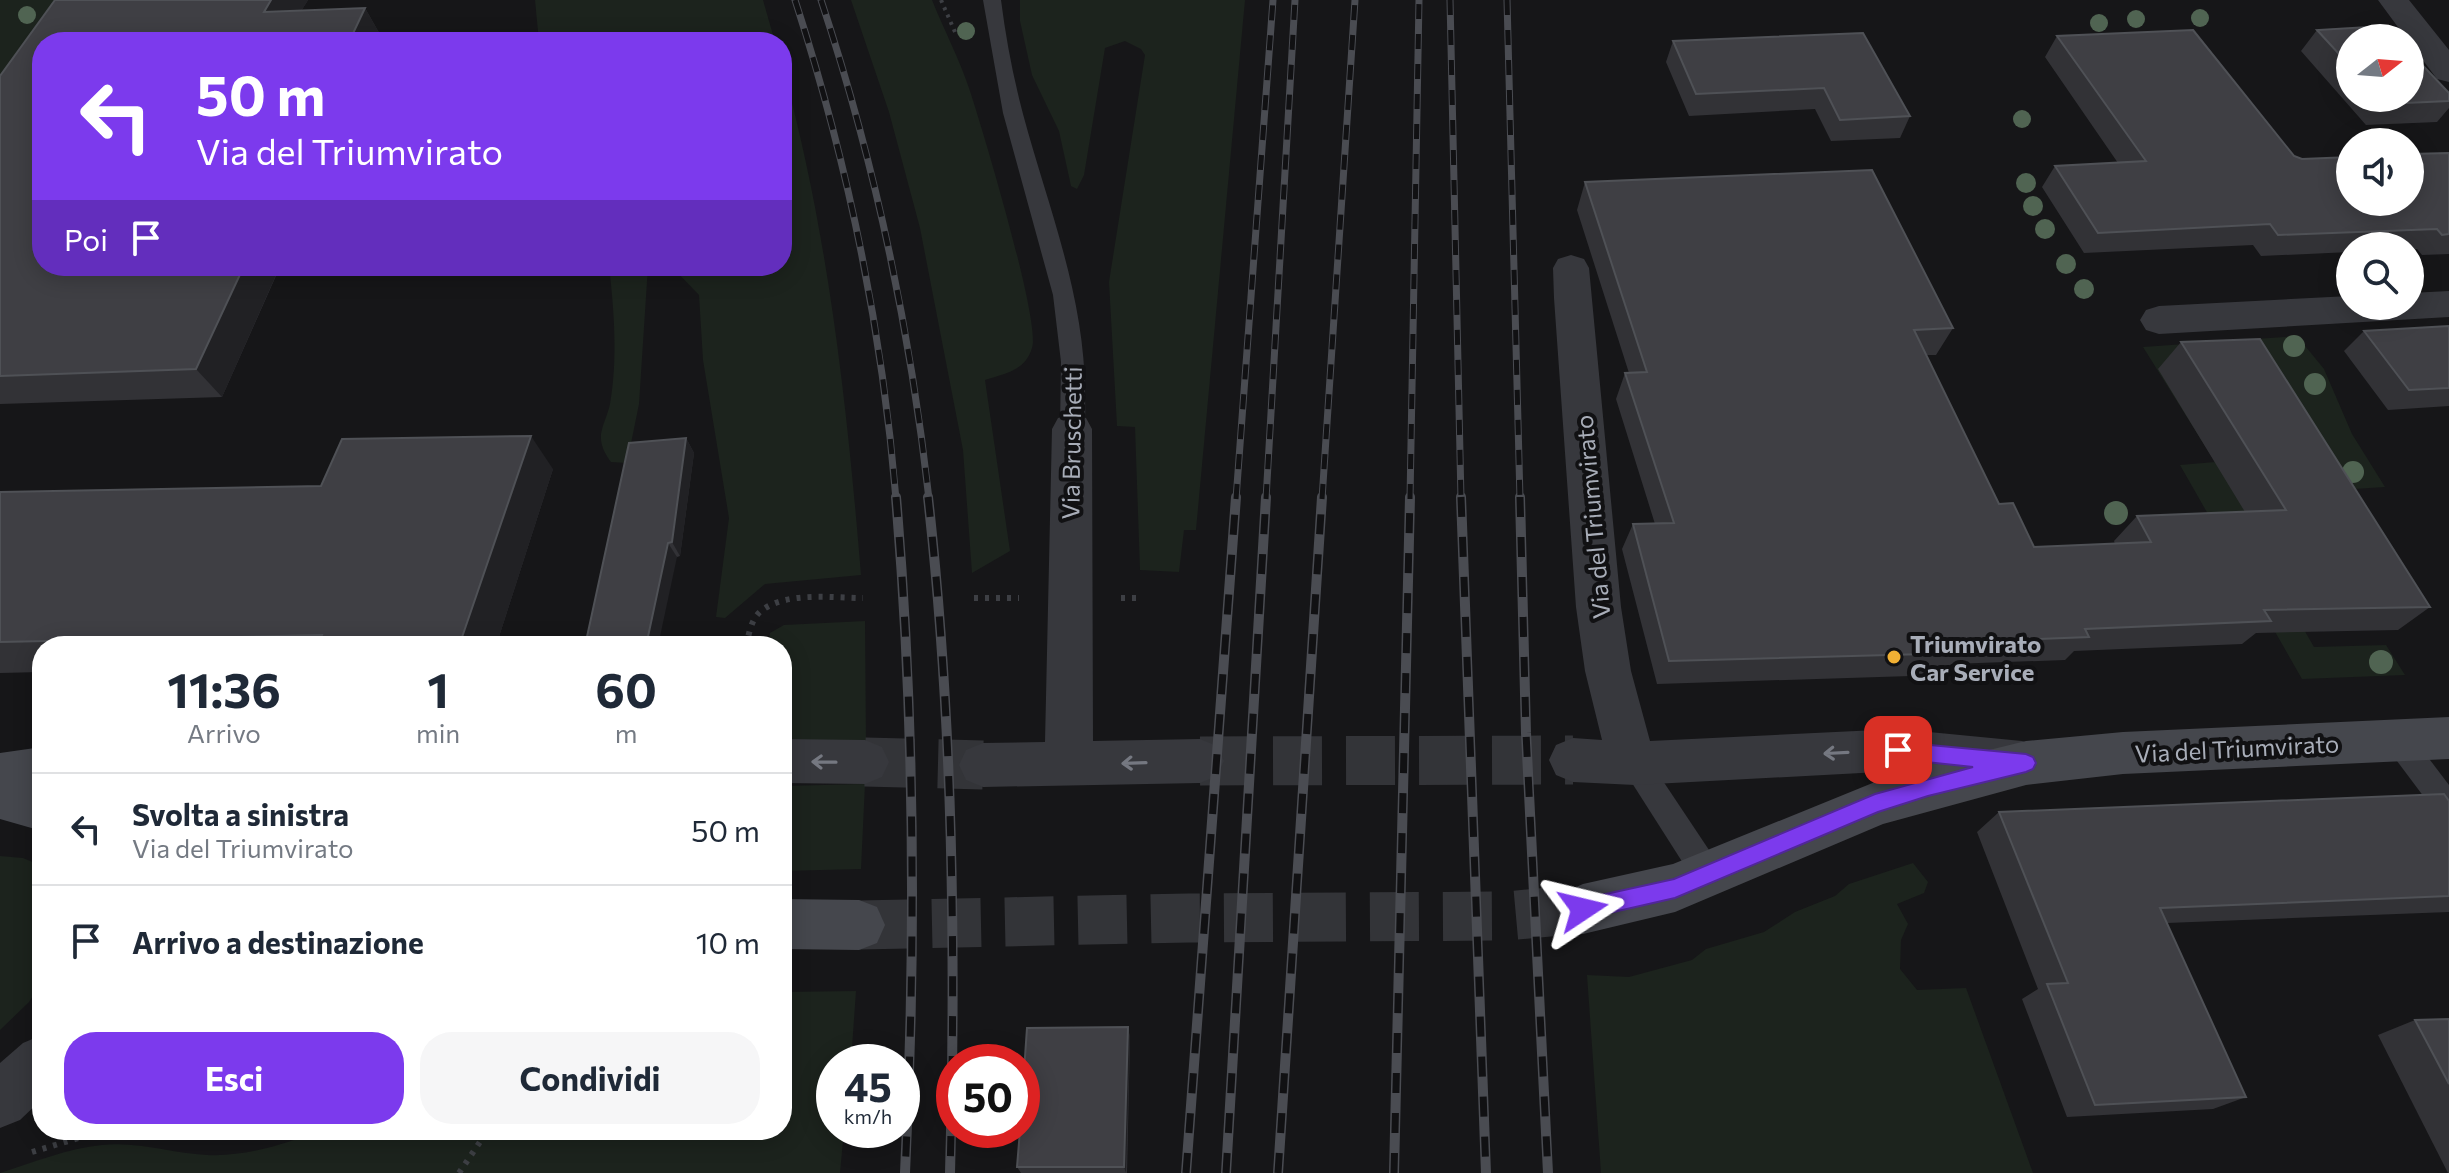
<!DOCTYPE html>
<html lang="it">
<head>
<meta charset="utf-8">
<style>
  :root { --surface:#fff; --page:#f6f6f7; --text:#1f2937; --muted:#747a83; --line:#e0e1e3; --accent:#7c3aed }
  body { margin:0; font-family:Commissioner,sans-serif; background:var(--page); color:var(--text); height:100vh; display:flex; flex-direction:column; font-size:30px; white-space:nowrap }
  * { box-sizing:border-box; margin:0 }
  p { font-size:26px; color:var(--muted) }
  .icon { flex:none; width:44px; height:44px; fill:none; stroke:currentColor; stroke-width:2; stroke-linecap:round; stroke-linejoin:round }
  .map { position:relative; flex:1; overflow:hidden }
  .panel { position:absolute; left:32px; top:636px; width:760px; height:504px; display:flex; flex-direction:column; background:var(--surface); border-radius:32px; box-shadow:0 4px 20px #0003 }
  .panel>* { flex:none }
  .hud { position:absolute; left:32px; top:32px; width:760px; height:244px; border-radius:32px; box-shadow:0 4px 20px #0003; background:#7c3aed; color:#fff; overflow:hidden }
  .needle { width:52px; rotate:73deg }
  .fabs { position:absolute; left:2336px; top:24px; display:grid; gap:16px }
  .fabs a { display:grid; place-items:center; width:88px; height:88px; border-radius:50%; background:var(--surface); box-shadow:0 4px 20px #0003; font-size:40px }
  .speed { position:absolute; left:816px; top:1044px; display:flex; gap:16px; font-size:40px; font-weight:700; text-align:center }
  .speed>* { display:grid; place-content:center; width:104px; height:104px; border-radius:50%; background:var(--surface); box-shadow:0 4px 20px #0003; line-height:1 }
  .speed small { font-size:20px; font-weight:400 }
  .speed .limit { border:12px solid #d22; background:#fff; color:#111 }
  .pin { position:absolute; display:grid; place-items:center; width:68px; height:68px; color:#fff; margin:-34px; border-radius:16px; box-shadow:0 4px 12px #0006 }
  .me { position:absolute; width:88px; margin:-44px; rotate:80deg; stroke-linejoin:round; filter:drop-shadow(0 0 6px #0008) }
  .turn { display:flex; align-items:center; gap:28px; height:168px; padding:0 32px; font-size:36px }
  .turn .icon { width:104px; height:104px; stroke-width:2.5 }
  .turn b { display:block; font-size:56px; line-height:68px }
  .then { display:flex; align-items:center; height:76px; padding:0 32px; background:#0003; gap:16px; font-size:30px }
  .eta { display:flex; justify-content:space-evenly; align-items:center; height:136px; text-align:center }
  .eta b { font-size:48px; font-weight:700; line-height:56px }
  .cta { display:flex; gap:16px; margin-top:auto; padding:16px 32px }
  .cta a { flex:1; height:92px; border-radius:32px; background:var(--accent); color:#fff; font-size:32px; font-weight:700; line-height:92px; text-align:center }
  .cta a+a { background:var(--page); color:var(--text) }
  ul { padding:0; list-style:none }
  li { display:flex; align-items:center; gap:24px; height:112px; padding:0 32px; border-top:2px solid var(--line) }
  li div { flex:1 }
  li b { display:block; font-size:30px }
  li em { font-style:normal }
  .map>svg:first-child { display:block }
</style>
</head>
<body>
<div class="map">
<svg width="2449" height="1173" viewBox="0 0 2449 1173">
  <rect width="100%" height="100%" fill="#161618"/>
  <g fill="#1c231d">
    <polygon points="0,0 68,0 0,94"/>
    <polygon points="535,0 763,0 775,42 539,42"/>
    <path d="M851,0h81c12,30 28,60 38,91 12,37 71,231 62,257 -7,23 -26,25 -47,32l25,171 -38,22 -9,-123 -43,-222 -31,-116z"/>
    <polygon points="1020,0 1245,0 1196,530 1184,530 1179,572 1140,570 1135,427 1117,426 1109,282 1145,55 1141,49 1125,41 1105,48 1084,175 1077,189 1071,186 1059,131 1032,75 1020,21"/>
    <path d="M782,65c46,166 65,339 79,510l-96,9 -40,34 -9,-1 13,-99 -26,-158 -4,-65 -28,-29h111z"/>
    <path d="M609,266h39l-9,138 -12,59 -16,-1c-6,-8 -11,-17 -10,-28 2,-11 7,-20 9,-30 8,-44 4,-95 -1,-138z"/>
    <polygon points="2297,336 2324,369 2352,434 2385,487 2354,489 2242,522 2314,647 2386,645 2405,675 2302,679 2180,465 2215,462 2143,347"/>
    <polygon points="865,621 866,743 800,741 786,737 782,729 782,646 768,646 770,633 784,625"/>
    <polygon points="865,784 861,869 782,871 782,786"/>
    <polygon points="0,856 23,858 42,866 42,982 29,1002 0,1030"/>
    <polygon points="1913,863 1928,882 1924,893 1897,904 1908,924 1901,940 1900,969 1917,990 1966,988 2033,1173 1601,1173 1587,975 1629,977 1692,960 1706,949 1764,932 1795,912 1835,896 1849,884"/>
    <path d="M856,991l-5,71h-17v68h10l-4,43h-840c32,-10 68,-25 102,-28 36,-4 69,8 105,10 39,2 78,-11 114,-25h461v-138z"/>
  </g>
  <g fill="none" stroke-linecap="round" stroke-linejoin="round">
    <g stroke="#333438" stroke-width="49" stroke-dasharray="49 24" stroke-linecap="butt">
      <polyline points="1200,761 1573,760"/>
      <polyline points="865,762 983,765"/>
    </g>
    <polyline stroke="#333438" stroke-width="49" stroke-dasharray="49 24" stroke-linecap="butt" points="859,925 1189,918 1506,916 1583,909"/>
    <polyline stroke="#3d3f44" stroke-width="4" stroke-dasharray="3 5" stroke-linecap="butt" points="941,0 955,32"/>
    <g stroke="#3d3f44" stroke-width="6" stroke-dasharray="4 7" stroke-linecap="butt">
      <polyline points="974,598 1019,598"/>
      <polyline points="1121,598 1136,598"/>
      <path d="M746,646c3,-12 5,-27 15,-35 25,-20 72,-13 102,-13"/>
      <polyline points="161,1130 222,1137 283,1130"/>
      <polyline points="32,1152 105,1130"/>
      <polyline points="459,1173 488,1130"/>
    </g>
    <g fill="#37383d" fill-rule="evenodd">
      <path d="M983,0h18c5,39 12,76 22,114 25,93 62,182 62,280 0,13 2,30 -5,41l-8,3 -8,-3 -4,-6 1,-67 -8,-67 -50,-182z"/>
      <polygon points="2398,727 2408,731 2449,785 2449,821 2439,817 2388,749 2384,740 2388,731"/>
      <polygon points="1635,750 1645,754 1719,865 1723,875 1719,885 1708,889 1697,885 1625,772 1621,763 1625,754"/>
    </g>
    <g fill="#37383d" fill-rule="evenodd">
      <polygon points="2378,0 2409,0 2449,50 2449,82 2437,79 2410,43 2410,38 2406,38"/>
      <polygon points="1571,255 1584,259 1589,268 1621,607 1631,671 1650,741 1898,729 2022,741 2039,748 2046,763 2039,778 2022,785 1898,771 1635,785 1573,782 1556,775 1549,760 1556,745 1573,738 1602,740 1585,671 1576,607 1554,298 1553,268 1558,259"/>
      <polygon points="2449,291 2449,317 2159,334 2146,330 2140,320 2146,310 2159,306 2350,296 2350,306 2410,306 2410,293"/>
      <polygon points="1072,414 1086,418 1092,429 1093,741 1200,739 1217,746 1224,761 1217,776 1200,783 983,787 966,780 959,765 966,750 983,743 1045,742 1052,429 1058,418"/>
      <polygon points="782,739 865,740 882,747 889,762 882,777 865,784 782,783"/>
      <polygon points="42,1035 42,1099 20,1120 0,1128 0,1063 23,1043"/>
    </g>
    <g fill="#45474d" fill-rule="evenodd">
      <polygon points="2449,717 2449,759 2123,774 2026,785 1883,824 1675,912 1583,934 1565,926 1557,909 1565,892 1583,884 1673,864 1875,782 1928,765 2026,741 2123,732"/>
      <polygon points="42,747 42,831 0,819 0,753"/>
      <polygon points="782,899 859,900 877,907 885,925 877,943 859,950 782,949"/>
    </g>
    <g stroke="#4a4c52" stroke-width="7">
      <g id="rail-far1">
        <path d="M795,0c53,163 87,328 101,499"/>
        <path d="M821,0c54,163 89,328 108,499"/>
        <polyline points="1450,0 1461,499"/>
        <polyline points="1507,0 1520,499"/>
        <polyline points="1236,499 1273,0"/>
        <polyline points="1266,499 1295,0"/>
        <polyline points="1322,499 1355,0"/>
        <polyline points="1410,499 1419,0"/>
      </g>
    </g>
    <g stroke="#4a4c52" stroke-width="10">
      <g id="rail">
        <path d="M896,497c19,225 20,451 9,676"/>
        <path d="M928,497c25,224 28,450 22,676"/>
        <polyline points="1461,497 1486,1173"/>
        <polyline points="1520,497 1526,733 1548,1173"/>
        <polyline points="1186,1173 1236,497"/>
        <polyline points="1226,1173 1266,497"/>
        <polyline points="1278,1173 1322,497"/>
        <polyline points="1394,1173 1410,497"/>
      </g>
    </g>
    <use href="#rail-far1" stroke="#111113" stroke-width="5" stroke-dasharray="15" stroke-linecap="butt"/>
    <use href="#rail" stroke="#111113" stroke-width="7" stroke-dasharray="20" stroke-linecap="butt"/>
  </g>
  <g fill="#506452">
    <circle cx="27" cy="15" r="9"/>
    <circle cx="2200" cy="18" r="9"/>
    <circle cx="2136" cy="19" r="9"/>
    <circle cx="2099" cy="23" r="9"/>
    <circle cx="966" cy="31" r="9"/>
    <circle cx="2022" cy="119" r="9"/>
    <circle cx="2026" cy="183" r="10"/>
    <circle cx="2033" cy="206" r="10"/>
    <circle cx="2045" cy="229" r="10"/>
    <circle cx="2066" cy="264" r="10"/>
    <circle cx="2084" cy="289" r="10"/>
    <circle cx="2294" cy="346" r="11"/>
    <circle cx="2315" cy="384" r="11"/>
    <circle cx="2353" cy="472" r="11"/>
    <circle cx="2116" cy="513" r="12"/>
    <circle cx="2381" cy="662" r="12"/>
  </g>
  <g fill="#323236">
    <polygon points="55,0 308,0 301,11 365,8 382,38 222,397 0,404 0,76"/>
    <polygon points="2317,30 2350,38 2350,98 2410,98 2449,93 2449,108 2437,122 2366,125 2301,51"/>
    <polygon points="1863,33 1910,116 1900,138 1831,141 1815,109 1689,116 1666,62 1673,41"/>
    <polygon points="2057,36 2302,159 2449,153 2449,254 2422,255 2417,249 2410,250 2410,246 2350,246 2350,252 2261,256 2253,245 2084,253 2042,187 2055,166 2118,163 2045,57"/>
    <polygon points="1585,182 1953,328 1936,355 1926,355 1999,504 2034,547 2115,544 2114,541 2137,516 2245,512 2158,369 2181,342 2430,607 2398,630 2256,633 2242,644 2074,651 2065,660 1951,664 1942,675 1657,684 1622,549 1633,524 1655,524 1616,399 1625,373 1629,373 1577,210"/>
    <polygon points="2449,326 2449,406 2388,410 2344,351 2364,331"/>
    <polygon points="686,438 694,453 680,556 677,557 585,646"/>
    <polygon points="553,469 496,646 42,646 42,672 0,673 0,492 321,486"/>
    <polygon points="2449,801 2449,912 2167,923 2246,1097 2213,1109 2067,1117 2022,999 2038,989 1977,832 1999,812"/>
    <polygon points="2449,1019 2449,1173 2448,1173 2378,1035 2415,1020"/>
    <polygon points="1128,1027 1130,1038 1127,1173 1021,1173 1017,1167"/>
  </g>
  <g fill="#212124">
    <polygon points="271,0 308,0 283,41 264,12"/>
    <polygon points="365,8 382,38 380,42 349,42"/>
    <polygon points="244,266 280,266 222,397 196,369"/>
    <polygon points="531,436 553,469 496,646 459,646"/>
    <polygon points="686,438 694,453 680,556 672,542"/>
    <polygon points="668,543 677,557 658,646 646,646"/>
    <polygon points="1128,1027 1130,1038 1126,1173 1124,1167"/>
  </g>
  <g fill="#3f3f44" stroke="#4f5156" stroke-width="2">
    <polygon points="55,0 271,0 264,12 365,8 349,42 42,42 42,266 244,266 196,369 0,376 0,76"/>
    <polygon points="2385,26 2397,38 2350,38 2350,66 2317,30"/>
    <polygon points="2193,30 2294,156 2302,159 2350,157 2350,202 2410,202 2410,154 2449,153 2449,234 2442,235 2437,229 2278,235 2270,224 2098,233 2055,166 2146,161 2057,36"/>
    <polygon points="1863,33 1910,116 1840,120 1824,88 1696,94 1673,41"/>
    <polygon points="2410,52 2449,93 2449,101 2384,104 2379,98 2410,98"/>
    <polygon points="1872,170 1953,328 1914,330 1999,504 2013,503 2034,547 2151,542 2137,516 2286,510 2181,342 2260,339 2430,607 2264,610 2271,621 2085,629 2089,637 1957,642 1962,653 1669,661 1633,524 1674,523 1625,373 1647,372 1585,182"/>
    <polygon points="2449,326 2449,388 2409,390 2364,331"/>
    <polygon points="531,436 459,646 318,646 322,635 0,642 0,492 321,486 342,439"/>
    <polygon points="686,438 672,542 668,543 646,646 585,646 629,443"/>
    <polygon points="2444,794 2449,801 2449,896 2160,908 2246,1097 2095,1105 2047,984 2068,983 1999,812"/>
    <polygon points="2449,1019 2449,1084 2415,1020"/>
    <polygon points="1128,1027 1124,1167 1017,1167 1020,1130 1022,1130 1022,1100 1027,1028"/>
  </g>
  <defs><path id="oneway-shaft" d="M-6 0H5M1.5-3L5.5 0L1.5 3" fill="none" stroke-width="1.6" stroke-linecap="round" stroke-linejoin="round" transform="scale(2)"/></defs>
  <g stroke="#757881">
    <use href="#oneway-shaft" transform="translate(1836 753) rotate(177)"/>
    <use href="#oneway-shaft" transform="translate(824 762) rotate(-179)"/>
    <use href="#oneway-shaft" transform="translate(1134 763) rotate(178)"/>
  </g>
  <polygon fill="#7c3aed" stroke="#51269a" stroke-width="2" points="1898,742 2026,754 2033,757 2036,763 2033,769 2026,772 1928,796 1878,812 1675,898 1583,919 1575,916 1572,909 1575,902 1583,899 1674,879 1875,794 1973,767 1898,759 1891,757 1888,750 1891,744"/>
  <circle fill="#f2b134" stroke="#111113" stroke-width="3" cx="1894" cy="657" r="8"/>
  <g text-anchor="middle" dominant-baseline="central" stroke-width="8" stroke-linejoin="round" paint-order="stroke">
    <g font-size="24" fill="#a8adb8" stroke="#111113">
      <text transform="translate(1071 443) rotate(-89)">Via Bruschetti</text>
      <text transform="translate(1592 517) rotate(-95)">Via del Triumvirato</text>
      <text transform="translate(2237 748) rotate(-3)">Via del Triumvirato</text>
    </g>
    <g font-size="24" font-weight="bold" fill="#a8adb8" stroke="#111113" text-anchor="start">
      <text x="1910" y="643">Triumvirato<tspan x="1910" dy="28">Car Service</tspan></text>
    </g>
  </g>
</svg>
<div class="fabs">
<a><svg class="needle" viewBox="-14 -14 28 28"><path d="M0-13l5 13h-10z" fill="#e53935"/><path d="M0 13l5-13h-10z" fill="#747a83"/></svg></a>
<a><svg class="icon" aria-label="sound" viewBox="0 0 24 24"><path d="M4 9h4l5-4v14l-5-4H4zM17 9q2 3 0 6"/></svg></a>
<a><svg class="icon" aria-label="search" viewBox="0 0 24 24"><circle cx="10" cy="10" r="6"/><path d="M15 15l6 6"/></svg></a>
</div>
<div class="speed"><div>45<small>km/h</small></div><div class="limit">50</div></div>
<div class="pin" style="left:1898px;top:750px;background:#d93025"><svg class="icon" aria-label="arrive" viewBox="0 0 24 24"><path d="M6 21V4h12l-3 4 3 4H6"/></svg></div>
<svg class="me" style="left:1583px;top:909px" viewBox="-20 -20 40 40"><path d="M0-17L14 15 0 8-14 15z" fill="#7c3aed" stroke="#fff" stroke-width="4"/></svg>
<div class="hud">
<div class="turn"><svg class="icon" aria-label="left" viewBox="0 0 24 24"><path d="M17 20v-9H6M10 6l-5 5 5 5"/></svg><div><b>50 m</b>Via del Triumvirato</div></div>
<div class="then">Poi<svg class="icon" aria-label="arrive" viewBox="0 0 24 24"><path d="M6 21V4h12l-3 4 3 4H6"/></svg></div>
</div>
<section class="panel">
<div class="eta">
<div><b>11:36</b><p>Arrivo</p></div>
<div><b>1</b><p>min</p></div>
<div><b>60</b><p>m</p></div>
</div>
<ul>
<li><svg class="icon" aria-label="left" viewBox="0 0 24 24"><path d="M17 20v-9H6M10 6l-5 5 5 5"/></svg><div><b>Svolta a sinistra</b><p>Via del Triumvirato</p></div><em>50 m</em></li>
<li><svg class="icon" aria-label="arrive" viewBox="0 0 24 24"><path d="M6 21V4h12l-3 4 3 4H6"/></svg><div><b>Arrivo a destinazione</b></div><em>10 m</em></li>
</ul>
<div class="cta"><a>Esci</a><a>Condividi</a></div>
</section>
</div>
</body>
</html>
